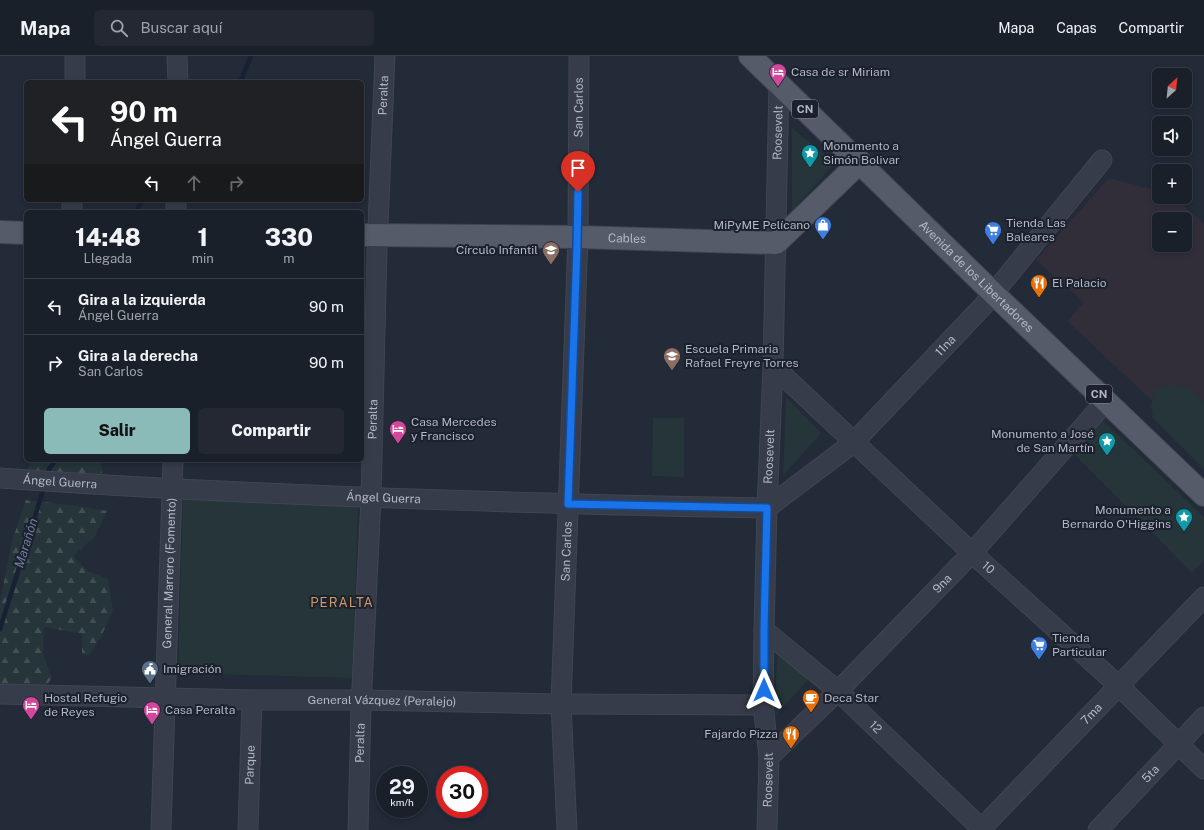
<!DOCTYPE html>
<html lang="es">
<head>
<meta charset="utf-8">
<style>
  :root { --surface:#1a202a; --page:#232832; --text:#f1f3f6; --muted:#9fa3a8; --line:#383e47; --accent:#8bbbb9 }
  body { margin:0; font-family:"Public Sans",sans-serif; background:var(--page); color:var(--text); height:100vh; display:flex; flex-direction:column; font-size:15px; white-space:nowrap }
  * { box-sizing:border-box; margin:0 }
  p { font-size:13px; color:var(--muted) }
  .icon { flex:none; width:22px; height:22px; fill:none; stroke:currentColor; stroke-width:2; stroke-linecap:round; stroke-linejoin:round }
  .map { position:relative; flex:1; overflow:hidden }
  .panel { position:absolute; left:24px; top:154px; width:340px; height:252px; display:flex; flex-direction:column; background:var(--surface); border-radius:6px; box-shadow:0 2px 6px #0003,0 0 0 1px var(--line) }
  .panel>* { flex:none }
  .guide { position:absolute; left:24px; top:24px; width:340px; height:122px; border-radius:6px; box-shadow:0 2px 6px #0003,0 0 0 1px var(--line); background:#202124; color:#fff; overflow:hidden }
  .needle { width:26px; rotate:27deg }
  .buttons { position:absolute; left:1152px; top:12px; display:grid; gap:8px }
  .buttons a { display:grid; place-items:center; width:40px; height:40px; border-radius:6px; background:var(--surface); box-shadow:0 2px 6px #0003,0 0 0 1px var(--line); font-size:20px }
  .speed { position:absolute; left:376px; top:710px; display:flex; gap:8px; font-size:20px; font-weight:700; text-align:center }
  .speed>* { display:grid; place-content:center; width:52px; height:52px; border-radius:50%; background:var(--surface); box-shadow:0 2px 6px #0003,0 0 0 1px var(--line); line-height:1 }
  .speed small { font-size:10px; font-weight:400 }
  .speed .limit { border:6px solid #d22; background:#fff; color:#111 }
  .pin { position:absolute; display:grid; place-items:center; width:34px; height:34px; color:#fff; margin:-41px -17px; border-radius:50% 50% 50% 0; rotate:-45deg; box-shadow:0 0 4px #0007 }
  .pin .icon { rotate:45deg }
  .me { position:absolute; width:44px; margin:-22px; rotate:0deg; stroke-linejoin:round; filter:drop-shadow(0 0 3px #0008) }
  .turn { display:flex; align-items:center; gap:14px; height:84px; padding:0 20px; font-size:18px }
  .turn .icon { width:52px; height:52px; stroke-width:2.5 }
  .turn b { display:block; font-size:28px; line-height:34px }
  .lanes { display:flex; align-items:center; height:38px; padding:0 20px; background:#0003; justify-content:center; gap:20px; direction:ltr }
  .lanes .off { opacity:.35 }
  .eta { display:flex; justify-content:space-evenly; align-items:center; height:68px; text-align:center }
  .eta b { font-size:24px; font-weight:800; line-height:28px }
  .button { display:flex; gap:8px; margin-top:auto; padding:8px 20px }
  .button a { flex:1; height:46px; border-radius:6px; background:var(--accent); color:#111; font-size:16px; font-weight:800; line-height:46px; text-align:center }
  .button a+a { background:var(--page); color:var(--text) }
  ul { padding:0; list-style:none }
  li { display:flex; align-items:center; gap:12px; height:56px; padding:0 20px; border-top:1px solid var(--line) }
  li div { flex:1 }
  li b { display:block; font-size:15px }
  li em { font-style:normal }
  header { display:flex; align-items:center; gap:24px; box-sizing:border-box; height:56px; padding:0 20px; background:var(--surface); border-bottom:1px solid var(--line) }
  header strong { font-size:19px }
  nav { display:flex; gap:22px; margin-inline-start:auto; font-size:14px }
  .search { width:280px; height:36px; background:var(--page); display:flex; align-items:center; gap:10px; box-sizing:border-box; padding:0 14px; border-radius:6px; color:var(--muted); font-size:15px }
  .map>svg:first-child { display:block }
</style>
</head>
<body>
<header>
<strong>Mapa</strong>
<div class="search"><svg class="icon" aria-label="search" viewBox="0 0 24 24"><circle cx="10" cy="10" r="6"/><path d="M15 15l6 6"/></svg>Buscar aquí</div>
<nav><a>Mapa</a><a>Capas</a><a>Compartir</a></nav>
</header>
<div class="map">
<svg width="1204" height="774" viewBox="0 0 1204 774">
  <defs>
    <pattern id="forest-firs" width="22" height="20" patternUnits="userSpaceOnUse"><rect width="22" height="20" fill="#253539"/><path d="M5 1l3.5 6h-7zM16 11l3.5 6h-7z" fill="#425054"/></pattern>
  </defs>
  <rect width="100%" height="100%" fill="#232a38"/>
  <path fill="#312e3a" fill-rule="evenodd" d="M1109,122l50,13v6h15l30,27v225l-137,-128 17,-19 -48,-42zM1159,163h26v26h-26z"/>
  <g fill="#253539">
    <polygon points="792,72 835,107 792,155"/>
    <polygon points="1170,328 1188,331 1204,346 1204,413 1153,362 1151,351 1154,334"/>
    <polygon points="786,341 821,377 783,420"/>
    <polygon points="1095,357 1204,461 1204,504 1192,517 1064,388"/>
    <polygon points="653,362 684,362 684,421 652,420"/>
    <polygon points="183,440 358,446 353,622 178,617"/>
    <polygon points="778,592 810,622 773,662"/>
  </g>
  <g fill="url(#forest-firs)">
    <polygon points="31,404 101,404 102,418 26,417"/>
    <polygon points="26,444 79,450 107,455 95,480 73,500 88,515 108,523 113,554 101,581 89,600 82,598 82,578 44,571 43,599 52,622 44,633 0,631 0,546 12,485"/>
  </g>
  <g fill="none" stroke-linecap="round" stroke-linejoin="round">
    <g stroke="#172135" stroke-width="4.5">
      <polyline points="238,26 242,22 251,0"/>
      <polyline points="136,156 142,144"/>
      <polyline points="47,421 49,413 56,404"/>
      <polyline points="0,573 45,428"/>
    </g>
    <g stroke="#404552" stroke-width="21">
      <g id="minor">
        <polyline points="177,0 178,26"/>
        <polyline points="75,26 75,0"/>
        <polyline points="72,156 72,144"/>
        <polyline points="176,156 176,144"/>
        <path id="s1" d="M773,310l199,187 147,133 85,83"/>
        <path id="s2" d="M0,422c255,18 511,25 767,30"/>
        <path id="s3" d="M767,452l86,-65 131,-138 118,-145"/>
        <path id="s4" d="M764,574l74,61 145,139"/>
        <path id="s5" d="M0,638l252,6h110l199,4 202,1"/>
        <path id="s6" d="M769,701l69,-66 134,-138 134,-152"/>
        <path id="s7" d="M161,774l12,-370"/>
        <path id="s8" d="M248,774l4,-130"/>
        <path id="s9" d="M358,774l3,-122 10,-210 6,-248 8,-194"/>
        <path id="s10" d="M567,774l-6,-126 17,-467 1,-181"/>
        <path id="s11" d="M767,774l2,-73 -6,-52 1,-75 3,-122 6,-142 6,-283"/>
        <path id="s12" d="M980,774l224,-233"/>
        <path id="s13" d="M1098,774l106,-113"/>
      </g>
    </g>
    <g stroke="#404552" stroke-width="24">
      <g id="major">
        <path id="s14" d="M750,0l243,237 211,202"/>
        <polyline points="0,176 26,177"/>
        <path id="s15" d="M362,179l216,2 198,6 84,-81"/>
      </g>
    </g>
    <use href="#minor" stroke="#363c49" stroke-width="19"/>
    <use href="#major" stroke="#555b69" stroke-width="22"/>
  </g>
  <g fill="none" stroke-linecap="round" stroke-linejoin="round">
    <g stroke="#114b97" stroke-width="10">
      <polyline id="route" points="578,136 577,190 568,448 767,452 764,574 764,634"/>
    </g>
    <use href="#route" stroke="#1a73e8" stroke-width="7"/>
  </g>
  <defs>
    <g id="hotel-pin" transform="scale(0.9)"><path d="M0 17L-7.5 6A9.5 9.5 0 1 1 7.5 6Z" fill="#d1479c" stroke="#1c212d"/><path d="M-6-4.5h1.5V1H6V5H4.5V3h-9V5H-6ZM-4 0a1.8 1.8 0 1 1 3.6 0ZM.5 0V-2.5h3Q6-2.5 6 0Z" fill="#fff"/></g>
    <g id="sight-pin" transform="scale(0.9)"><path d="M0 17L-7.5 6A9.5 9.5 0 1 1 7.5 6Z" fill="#0f9aa8" stroke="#1c212d"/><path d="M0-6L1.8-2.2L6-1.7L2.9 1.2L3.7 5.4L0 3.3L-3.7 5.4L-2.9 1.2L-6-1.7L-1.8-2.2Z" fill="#fff"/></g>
    <g id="shop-pin" transform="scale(0.9)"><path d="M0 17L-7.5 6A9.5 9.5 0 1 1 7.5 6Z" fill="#3f7fe0" stroke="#1c212d"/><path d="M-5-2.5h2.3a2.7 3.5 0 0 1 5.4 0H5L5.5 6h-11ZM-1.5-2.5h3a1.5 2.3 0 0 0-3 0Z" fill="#fff"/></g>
    <g id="supermarket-pin" transform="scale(0.9)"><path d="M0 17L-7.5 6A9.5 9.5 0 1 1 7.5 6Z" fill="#3f7fe0" stroke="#1c212d"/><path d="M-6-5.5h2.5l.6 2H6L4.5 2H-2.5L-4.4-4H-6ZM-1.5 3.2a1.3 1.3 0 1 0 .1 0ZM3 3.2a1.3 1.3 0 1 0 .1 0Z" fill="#fff"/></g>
    <g id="school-pin" transform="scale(0.9)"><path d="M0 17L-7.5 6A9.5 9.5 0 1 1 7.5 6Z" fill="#8d6e63" stroke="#1c212d"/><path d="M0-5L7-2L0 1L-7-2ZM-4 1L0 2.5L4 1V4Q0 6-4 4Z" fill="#fff"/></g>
    <g id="restaurant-pin" transform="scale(0.9)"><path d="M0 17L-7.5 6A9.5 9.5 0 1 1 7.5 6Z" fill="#e8710a" stroke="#1c212d"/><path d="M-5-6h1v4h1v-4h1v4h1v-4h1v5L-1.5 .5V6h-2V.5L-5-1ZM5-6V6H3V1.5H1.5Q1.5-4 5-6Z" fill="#fff"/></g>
    <g id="civic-pin" transform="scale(0.9)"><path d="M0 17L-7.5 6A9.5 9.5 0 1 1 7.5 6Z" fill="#5c6f8a" stroke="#1c212d"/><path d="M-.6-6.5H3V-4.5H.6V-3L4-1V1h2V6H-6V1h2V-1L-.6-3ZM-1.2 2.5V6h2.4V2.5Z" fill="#fff"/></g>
    <g id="cafe-pin" transform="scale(0.9)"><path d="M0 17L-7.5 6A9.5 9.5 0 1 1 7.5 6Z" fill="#e8710a" stroke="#1c212d"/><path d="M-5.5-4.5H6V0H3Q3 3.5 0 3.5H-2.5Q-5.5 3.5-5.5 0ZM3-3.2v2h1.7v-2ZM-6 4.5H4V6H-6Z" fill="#fff"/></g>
  </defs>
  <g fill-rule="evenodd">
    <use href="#hotel-pin" x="778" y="16"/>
    <use href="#sight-pin" x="810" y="97"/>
    <use href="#shop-pin" x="823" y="169"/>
    <use href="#supermarket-pin" x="993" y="174"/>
    <use href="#school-pin" x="551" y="194"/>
    <use href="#restaurant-pin" x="1039" y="227"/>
    <use href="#school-pin" x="672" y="300"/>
    <use href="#hotel-pin" x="398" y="373"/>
    <use href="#sight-pin" x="1107" y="385"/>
    <use href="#sight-pin" x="1184" y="461"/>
    <use href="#supermarket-pin" x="1039" y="589"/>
    <use href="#civic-pin" x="150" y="613"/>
    <use href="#cafe-pin" x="811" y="642"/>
    <use href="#hotel-pin" x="31" y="649"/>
    <use href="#hotel-pin" x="152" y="654"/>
    <use href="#restaurant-pin" x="791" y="678"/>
  </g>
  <g text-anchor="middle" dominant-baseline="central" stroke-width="4" stroke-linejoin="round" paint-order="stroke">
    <g fill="#1c212d" stroke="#848a97" stroke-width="1">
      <rect x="792" y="44" width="26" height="18" rx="3"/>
      <rect x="1086" y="329" width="26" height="18" rx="3"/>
    </g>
    <g font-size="11" font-weight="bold" fill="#b1b7c5">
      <text x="805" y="53">CN</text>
      <text x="1099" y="338">CN</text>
    </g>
    <g font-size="12" fill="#b1b7c5" stroke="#1c212d" text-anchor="start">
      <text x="791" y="16">Casa de sr Miriam</text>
      <text x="823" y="90">Monumento a<tspan x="823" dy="14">Simón Bolivar</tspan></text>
      <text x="1006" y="167">Tienda Las<tspan x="1006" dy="14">Baleares</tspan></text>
      <text x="810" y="169" text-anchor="end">MiPyME Pelícano</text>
      <text x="538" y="194" text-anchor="end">Círculo Infantil</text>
      <text x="1052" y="227">El Palacio</text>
      <text x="685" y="293">Escuela Primaria<tspan x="685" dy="14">Rafael Freyre Torres</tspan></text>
      <text x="411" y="366">Casa Mercedes<tspan x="411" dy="14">y Francisco</tspan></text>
      <text x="1094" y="378" text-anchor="end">Monumento a José<tspan x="1094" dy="14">de San Martín</tspan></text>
      <text x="1171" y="454" text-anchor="end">Monumento a<tspan x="1171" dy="14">Bernardo O'Higgins</tspan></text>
      <text x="1052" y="582">Tienda<tspan x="1052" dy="14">Particular</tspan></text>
      <text x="163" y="613">Imigración</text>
      <text x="44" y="642">Hostal Refugio<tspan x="44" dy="14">de Reyes</tspan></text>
      <text x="824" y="642">Deca Star</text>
      <text x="165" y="654">Casa Peralta</text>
      <text x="778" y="678" text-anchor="end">Fajardo Pizza</text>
    </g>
    <g font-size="12" fill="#b1b7c5" stroke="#1c212d">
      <text stroke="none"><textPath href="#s9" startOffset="735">Peralta</textPath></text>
      <text stroke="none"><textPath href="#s10" startOffset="723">San Carlos</textPath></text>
      <text stroke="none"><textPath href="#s11" startOffset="698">Roosevelt</textPath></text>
      <text stroke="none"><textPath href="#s15" startOffset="265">Cables</textPath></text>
      <text stroke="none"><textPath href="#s14" startOffset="316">Avenida de los Libertadores</textPath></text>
      <text stroke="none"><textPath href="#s3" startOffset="242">11na</textPath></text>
      <text stroke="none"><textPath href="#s9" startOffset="411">Peralta</textPath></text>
      <text stroke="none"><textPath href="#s11" startOffset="374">Roosevelt</textPath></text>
      <text stroke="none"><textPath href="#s2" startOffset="60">Ángel Guerra</textPath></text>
      <text stroke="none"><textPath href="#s2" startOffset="384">Ángel Guerra</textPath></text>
      <text stroke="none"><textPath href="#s10" startOffset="279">San Carlos</textPath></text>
      <text stroke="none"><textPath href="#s1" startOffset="295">10</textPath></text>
      <text stroke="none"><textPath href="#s7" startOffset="257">General Marrero (Fomento)</textPath></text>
      <text stroke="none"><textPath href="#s6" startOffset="245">9na</textPath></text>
      <text stroke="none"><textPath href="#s5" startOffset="382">General Vázquez (Peralejo)</textPath></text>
      <text stroke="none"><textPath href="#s12" startOffset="161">7ma</textPath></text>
      <text stroke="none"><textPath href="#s4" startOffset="148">12</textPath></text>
      <text stroke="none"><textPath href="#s9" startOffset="87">Peralta</textPath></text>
      <text stroke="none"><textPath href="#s8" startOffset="65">Parque</textPath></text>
      <text stroke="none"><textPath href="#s13" startOffset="77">5ta</textPath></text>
      <text stroke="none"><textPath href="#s11" startOffset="50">Roosevelt</textPath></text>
    </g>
    <g font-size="13" font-style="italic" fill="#6d7ea1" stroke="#1c212d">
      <text transform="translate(26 487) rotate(-73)">Marañón</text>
    </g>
    <g font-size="13" letter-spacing="1" fill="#cc9b65" stroke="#1c212d">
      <text x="342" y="546">PERALTA</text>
    </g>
  </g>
</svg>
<div class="buttons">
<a><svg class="needle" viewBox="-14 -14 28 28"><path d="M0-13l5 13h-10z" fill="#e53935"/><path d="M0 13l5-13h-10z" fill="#9fa3a8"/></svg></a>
<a><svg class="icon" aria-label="sound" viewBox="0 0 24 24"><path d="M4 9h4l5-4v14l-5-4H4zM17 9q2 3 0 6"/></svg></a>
<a>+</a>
<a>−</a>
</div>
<div class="speed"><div>29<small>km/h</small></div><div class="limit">30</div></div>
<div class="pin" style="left:578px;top:136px;background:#d93025"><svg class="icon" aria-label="arrive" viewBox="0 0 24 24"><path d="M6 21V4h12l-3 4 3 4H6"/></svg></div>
<svg class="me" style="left:764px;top:634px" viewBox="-20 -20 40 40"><path d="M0-17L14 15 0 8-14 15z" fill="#1a73e8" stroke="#fff" stroke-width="4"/></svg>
<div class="guide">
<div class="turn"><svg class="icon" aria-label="left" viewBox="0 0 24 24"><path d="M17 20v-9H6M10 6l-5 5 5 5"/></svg><div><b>90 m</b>Ángel Guerra</div></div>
<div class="lanes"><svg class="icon" aria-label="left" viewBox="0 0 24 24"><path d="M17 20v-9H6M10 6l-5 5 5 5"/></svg><svg class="icon off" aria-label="ahead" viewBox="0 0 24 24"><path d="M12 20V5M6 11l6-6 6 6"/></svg><svg class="icon off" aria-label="right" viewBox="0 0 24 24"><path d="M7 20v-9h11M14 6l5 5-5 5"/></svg></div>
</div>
<section class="panel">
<div class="eta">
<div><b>14:48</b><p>Llegada</p></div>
<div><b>1</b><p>min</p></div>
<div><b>330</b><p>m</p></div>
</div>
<ul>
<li><svg class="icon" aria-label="left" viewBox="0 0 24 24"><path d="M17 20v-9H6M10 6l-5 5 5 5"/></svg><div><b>Gira a la izquierda</b><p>Ángel Guerra</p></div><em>90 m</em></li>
<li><svg class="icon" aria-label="right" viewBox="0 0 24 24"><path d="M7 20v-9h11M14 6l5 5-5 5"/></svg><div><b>Gira a la derecha</b><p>San Carlos</p></div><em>90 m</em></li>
</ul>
<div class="button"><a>Salir</a><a>Compartir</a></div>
</section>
</div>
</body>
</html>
